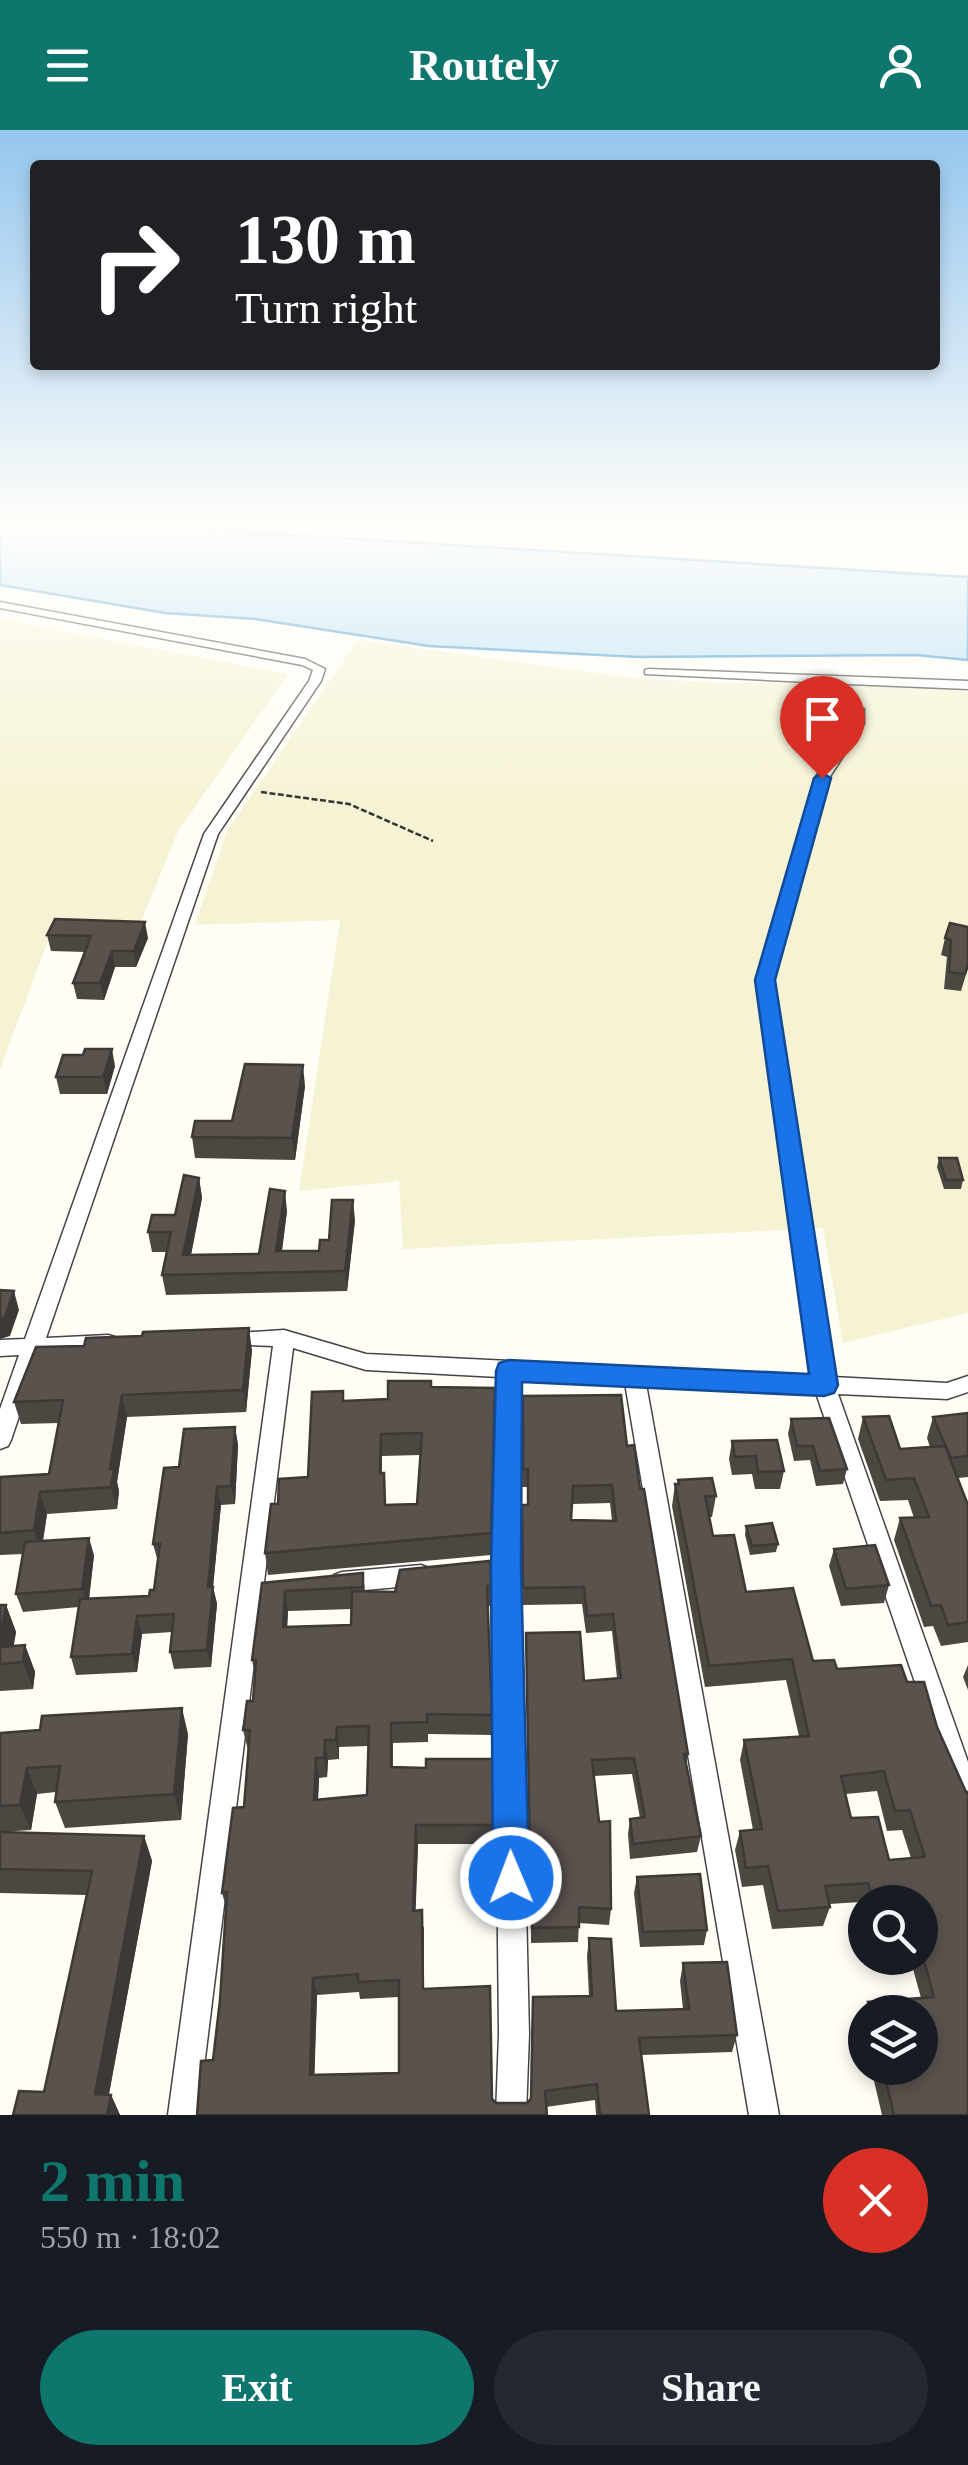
<!DOCTYPE html>
<html lang="en">
<head>
<meta charset="utf-8">
<style>
  :root { --surface:#171b24; --page:#242831; --text:#f1f3f6; --muted:#9ea1a6; --accent:#0f766e }
  body { margin:0; font-family:"Times New Roman",serif; background:var(--page); color:var(--text); height:100vh; display:flex; flex-direction:column; font-size:38px; white-space:nowrap }
  * { box-sizing:border-box; margin:0 }
  p { font-size:32px; color:var(--muted) }
  .icon { flex:none; width:55px; height:55px; fill:none; stroke:currentColor; stroke-width:2; stroke-linecap:round; stroke-linejoin:round }
  .map { position:relative; height:1985px; overflow:hidden }
  .panel { display:flex; flex-direction:column; background:var(--surface); flex:1 }
  .panel>* { flex:none }
  .guide { position:absolute; left:30px; top:30px; width:910px; height:210px; border-radius:10px; box-shadow:0 5px 15px #0003; background:#202124; color:#fff; overflow:hidden }
  .tools { position:absolute; left:848px; top:1755px; display:grid; gap:20px }
  .tools a { display:grid; place-items:center; width:90px; height:90px; border-radius:50%; background:var(--surface); box-shadow:0 5px 15px #0003; font-size:50px }
  .pin { position:absolute; display:grid; place-items:center; width:85px; height:85px; color:#fff; margin:-102px -42px; border-radius:50% 50% 50% 0; rotate:-45deg; box-shadow:0 0 10px #0007 }
  .pin .icon { rotate:45deg }
  .me { position:absolute; width:110px; margin:-55px; rotate:359deg; stroke-linejoin:round; filter:drop-shadow(0 0 8px #0008) }
  .turn { display:flex; align-items:center; gap:35px; height:210px; padding:0 40px; font-size:45px }
  .turn .icon { width:130px; height:130px; stroke-width:2.5 }
  .turn b { display:block; font-size:70px; line-height:85px }
  .round { display:grid; place-items:center; flex:none; width:105px; height:105px; border-radius:52px; background:var(--page) }
  .summary { display:flex; align-items:center; justify-content:space-between; height:170px; padding:0 40px }
  h1 { font-size:60px; font-weight:600; line-height:75px; color:var(--accent) }
  .primary-button { display:flex; gap:20px; margin-top:auto; padding:20px 40px }
  .primary-button a { flex:1; height:115px; border-radius:60px; background:var(--accent); color:#fff; font-size:40px; font-weight:600; line-height:115px; text-align:center }
  .primary-button a+a { background:var(--page); color:var(--text) }
  header { display:flex; justify-content:space-between; align-items:center; height:130px; padding:0 40px; background:var(--accent); color:#fff; font-size:45px; font-weight:600 }
  .map>svg:first-child { display:block }
</style>
</head>
<body>
<header><svg class="icon" aria-label="menu" viewBox="0 0 24 24"><path d="M4 6h16M4 12h16M4 18h16"/></svg>Routely<svg class="icon" aria-label="person" viewBox="0 0 24 24"><circle cx="12" cy="8" r="4"/><path d="M4 21q1-7 8-7t8 7"/></svg></header>
<div class="map">
<svg width="968" height="1985" viewBox="0 0 968 1985">
  <rect width="100%" height="100%" fill="#fffdf5"/>
  <g fill="#f6f3d4">
    <polygon points="0,489 288,544 178,701 139,797 52,800 0,939"/>
    <polygon points="358,510 633,548 727,553 877,552 968,562 968,1183 843,1213 823,1098 403,1119 399,1051 299,1061 340,790 195,795 227,701"/>
  </g>
  <polygon fill="#b9e0f7" stroke="#3f96cf" stroke-width="2.5" points="0,393 98,393 968,447 968,530 916,525 638,527 429,516 255,489 165,483 0,455"/>
  <g fill="none" stroke-linecap="round" stroke-linejoin="round">
    <g stroke="#444" stroke-width="3">
      <g id="minor">
        <polygon points="0,472 305,529 325,539 321,551 218,704 46,1208 108,1205 115,1207 118,1213 115,1219 108,1221 40,1224 11,1310 8,1316 0,1319 0,1279 19,1225 0,1226 0,1210 25,1209 204,704 309,551 313,540 302,535 0,478"/>
        <polygon points="649,539 968,551 968,559 825,553 864,579 864,594 829,648 773,850 833,1247 947,1253 968,1246 968,1262 947,1269 838,1264 968,1632 968,1682 959,1678 955,1669 816,1263 646,1254 779,1985 749,1985 625,1253 519,1248 518,1437 529,1904 526,1985 496,1985 499,1904 494,1437 499,1247 366,1240 293,1218 198,1985 168,1985 273,1216 222,1214 219,1209 222,1204 284,1200 366,1224 812,1246 757,850 815,648 852,594 854,583 808,552 645,544 645,540"/>
        <polygon points="421,1435 429,1438 433,1445 429,1452 421,1455 342,1462 334,1459 330,1452 334,1445 342,1442"/>
      </g>
    </g>
    <polyline stroke="#333" stroke-width="2.5" stroke-dasharray="6 2.5" stroke-linecap="butt" points="261,662 349,674 433,711"/>
    <use href="#minor" fill="#fff" fill-rule="evenodd"/>
  </g>
  <g fill="#4d4742" fill-rule="evenodd">
    <polygon points="968,797 968,838 961,861 944,859 947,827 941,825 945,808"/>
    <polygon points="47,805 148,808 136,837 115,837 104,870 77,869 73,853 85,822 51,821"/>
    <polygon points="115,936 107,964 60,964 56,947"/>
    <polygon points="305,956 295,1030 195,1028 192,1007 232,991"/>
    <polygon points="939,1028 963,1050 961,1059 944,1059 937,1037"/>
    <polygon points="199,1048 202,1068 191,1125 259,1124 287,1081 282,1121 319,1121 329,1110 355,1090 347,1161 166,1165 162,1145 167,1122 152,1122 148,1102 175,1085"/>
    <polygon points="252,1220 246,1282 127,1287 117,1352 119,1361 117,1379 47,1384 43,1411 94,1425 89,1469 149,1466 154,1460 158,1432 153,1414 179,1337 235,1297 238,1315 235,1374 221,1375 213,1457 217,1474 211,1537 174,1539 170,1522 172,1502 142,1504 137,1542 76,1545 71,1527 79,1477 23,1482 16,1464 23,1424 0,1425 0,1347 49,1344 59,1293 21,1294 14,1272"/>
    <path d="M432,1257l63,1 -4,167 -223,20 -3,-22 13,-49 30,-27 36,-76 44,-2zM420,1325l-3,49 -31,1 -4,-32v-17z"/>
    <path d="M523,1266l104,50 13,43 48,265 -2,12 15,70 -4,16 -67,7 -2,-25 2,-15 10,-1 -8,-44 -38,2 17,133 -2,16 -30,-2 -1,19 -47,1v-48h21v-19h-23l-3,-243 58,48 33,-3 -5,-47 -26,2 -4,-29 -59,1 -1,-82 6,-18 -1,-18h-5zM610,1373l2,18 -41,-1 1,-16z"/>
    <polygon points="968,1283 968,1347 958,1348 968,1375 968,1512 941,1516 933,1496 924,1497 894,1410 900,1388 914,1388 908,1370 880,1371 858,1309 863,1287 900,1319 930,1317 927,1308 933,1287"/>
    <polygon points="791,1289 847,1339 843,1354 816,1356 810,1330 794,1331 788,1304"/>
    <polygon points="732,1311 784,1341 780,1359 755,1359 752,1344 732,1345 729,1329"/>
    <path d="M678,1350l38,16 -4,21h-3l4,19 33,56 67,69 24,8 64,-4 67,450h-86l-11,-47h49v-56h-55v28l-4,-20 7,-18 53,-4 -11,-40h10v-56h-55v16l-4,-16 -32,2 1,3 -7,19 -51,3 -9,-44 -21,2 -7,-37 5,-19 13,-1 -13,-70 4,-20 55,-4 -13,-56 -81,7 -33,-181 3,-22h3zM877,1661l10,40 15,-1 9,28 -22,2 -38,-42 -5,-24z"/>
    <polygon points="746,1396 778,1414 776,1422 750,1425 745,1405"/>
    <polygon points="834,1419 889,1455 884,1473 841,1476 829,1436"/>
    <path d="M490,1431l1,45h-3l4,129 -64,-1v8l-35,1v24l33,1 67,-9v85h-75l-3,66 9,18v61l68,110 4,4h31l62,-107 -2,-40 2,-18 27,73 67,-2 -3,-28 3,-18 54,72 -5,17 -91,3 8,60h-53l-1,-15 -49,7 1,8 -334,-55 7,-60 6,-93 -4,-14 22,-86 4,-57 -5,-20 10,-29 2,-25 -3,-16 10,-77 101,-10 2,18 30,1zM352,1479l-1,16 -64,2 1,-16zM368,1616l-1,49 -49,5 1,-22 8,-1 1,-17 11,-1v-12zM359,1862l1,7 39,-2v76l-85,1 3,-79z"/>
    <polygon points="0,1475 6,1475 16,1502 13,1516 25,1515 35,1542 33,1559 0,1561"/>
    <polygon points="968,1535 968,1560 963,1547"/>
    <polygon points="0,1603 188,1604 181,1690 65,1698 55,1672 56,1662 37,1664 31,1700 0,1702"/>
    <polygon points="0,1702 144,1706 152,1731 109,1964 111,1965 120,1985 13,1985 44,1962 86,1765 0,1763"/>
    <polygon points="637,1747 707,1800 704,1815 640,1817 634,1763"/>
  </g>
  <g fill="#3f3936">
    <polygon points="145,792 148,808 136,837 134,821"/>
    <polygon points="112,821 115,837 104,870 100,853"/>
    <polygon points="112,919 115,936 107,964 103,947"/>
    <polygon points="303,935 305,956 295,1030 292,1008"/>
    <polygon points="199,1048 202,1068 187,1145 183,1125"/>
    <polygon points="285,1061 287,1081 279,1141 276,1121"/>
    <polygon points="353,1070 355,1090 347,1161 345,1141"/>
    <polygon points="14,1161 19,1180 10,1206 0,1209 0,1189"/>
    <polygon points="249,1198 252,1220 246,1282 243,1260"/>
    <polygon points="122,1265 127,1287 117,1352 119,1361 117,1379 111,1357 110,1339"/>
    <polygon points="235,1297 238,1315 235,1374 231,1356"/>
    <polygon points="217,1357 221,1375 213,1457 217,1474 211,1537 207,1520 208,1457"/>
    <polygon points="40,1362 47,1384 41,1422 34,1400"/>
    <polygon points="89,1408 94,1425 88,1477 82,1459"/>
    <polygon points="285,1461 288,1481 286,1518 283,1497"/>
    <polygon points="6,1475 16,1502 11,1533 0,1521 0,1508"/>
    <polygon points="137,1486 142,1504 137,1542 132,1524"/>
    <polygon points="25,1515 35,1542 33,1559 23,1532"/>
    <polygon points="182,1578 188,1604 181,1690 174,1664"/>
    <polygon points="337,1597 339,1617 339,1629 336,1610"/>
    <polygon points="325,1610 328,1630 327,1647 324,1628"/>
    <polygon points="316,1628 319,1648 317,1689 314,1670"/>
    <polygon points="27,1638 37,1664 31,1700 20,1675"/>
    <polygon points="416,1695 418,1714 415,1799 413,1781"/>
    <polygon points="144,1706 152,1731 105,1985 95,1964"/>
    <polygon points="313,1848 317,1865 314,1961 310,1945"/>
    <polygon points="111,1965 120,1985 107,1985"/>
  </g>
  <g fill="#5a524d" stroke="#3f3936" stroke-width="2.5" fill-rule="evenodd">
    <polygon points="55,789 145,792 134,821 112,821 100,853 73,853 91,806 47,805"/>
    <polygon points="950,793 968,797 968,835 965,844 949,842 951,810 945,808"/>
    <polygon points="85,919 112,919 103,947 56,947 63,925 83,925"/>
    <polygon points="245,934 303,935 292,1008 192,1007 195,991 232,991"/>
    <polygon points="939,1028 957,1028 963,1050 946,1050"/>
    <polygon points="184,1045 199,1048 183,1125 259,1124 270,1059 285,1061 276,1121 319,1121 320,1110 329,1110 332,1070 353,1070 345,1141 162,1145 171,1102 148,1102 152,1085 175,1085"/>
    <polygon points="0,1160 14,1161 5,1187 0,1189"/>
    <polygon points="249,1198 243,1260 122,1265 110,1339 114,1339 111,1357 40,1362 34,1400 0,1403 0,1347 49,1344 63,1270 14,1272 36,1217 84,1216 86,1208 142,1206 143,1202"/>
    <path d="M388,1251h43v6l64,1 -4,145 -226,20 6,-49h7l1,-25 29,-2 4,-85 31,-1v10l45,-2zM422,1303l-5,71 -32,1 -1,-32h-4l1,-39z"/>
    <path d="M621,1265l6,51 7,-1 6,44h4l44,265h-4l17,82 -68,8 -3,-25 15,-2 -11,-59 -42,2 7,62 11,-1 1,88 -32,-2v20l-47,1 -1,-33h21l1,-35h-23l-4,-227 54,-1 4,49 37,-3 -8,-64 -26,2 -3,-29 -61,1 -1,-83h6v-36l-5,1v-74zM612,1355l4,36 -45,-1 2,-34z"/>
    <polygon points="968,1283 968,1326 951,1328 933,1287"/>
    <polygon points="889,1286 900,1319 945,1316 968,1375 968,1492 948,1495 941,1475 931,1476 900,1388 929,1387 914,1348 886,1350 863,1287"/>
    <polygon points="829,1288 847,1339 820,1341 813,1316 797,1316 791,1289"/>
    <polygon points="235,1297 231,1356 217,1357 208,1457 213,1457 207,1520 170,1522 174,1484 137,1486 132,1524 71,1527 80,1469 149,1466 150,1460 154,1460 160,1414 153,1414 164,1338 179,1337 184,1299"/>
    <polygon points="777,1310 784,1341 758,1342 756,1326 735,1327 732,1311"/>
    <path d="M712,1348l4,18h-11l8,40 21,-1 12,57 47,-4 20,73 21,-1 3,9 64,-4 6,17h17l13,45 29,65h2v323h-74l-11,-47h37v-56h-50l-2,-10 66,-5 -14,-51v-44h-47l-5,-19 -43,3 5,21 -52,4 -10,-45 -22,2 -6,-37 22,-2 -18,-89 65,-4 -17,-77 -83,7 -34,-182h4l-1,-4zM884,1641l11,40 15,-1 15,47 -36,3 -11,-43 -27,1 -10,-42z"/>
    <polygon points="772,1393 778,1414 752,1416 746,1396"/>
    <polygon points="89,1408 82,1459 16,1464 25,1412"/>
    <polygon points="875,1415 889,1455 846,1459 834,1419"/>
    <path d="M490,1431l1,25h-4l5,129 -65,-1v8l-36,1v44l35,1v-9h67v66h-77l-3,86 9,-1 1,79 67,-3 2,113 4,4h31l4,-4 2,-102 59,-1 -3,-58 22,1 5,72 73,-2 -6,-46 44,-1 10,73 -98,3 10,77h-49l-3,-31 -52,7 2,24h-350l4,-54 12,-1 7,-60 7,-108 -5,1 11,-85 11,-1 6,-77h-7l1,-6 3,-23h6l3,-41h-4l10,-77 101,-10v14l-78,4 -2,36 68,-2 1,-34 43,1 5,-22zM369,1596l-2,69 -53,5 2,-42h8l1,-18h11l1,-13zM358,1844v8l41,-2v93l-89,2 3,-97z"/>
    <polygon points="0,1475 6,1475 0,1508"/>
    <polygon points="25,1515 23,1532 0,1534 0,1517"/>
    <polygon points="182,1578 174,1664 55,1672 60,1636 27,1638 20,1675 0,1676 0,1603 40,1600 42,1586"/>
    <polygon points="0,1702 144,1706 95,1964 111,1965 107,1985 13,1985 19,1961 44,1962 92,1741 0,1739"/>
    <polygon points="700,1744 707,1800 643,1802 637,1747"/>
  </g>
  <linearGradient id="sky" x2="0" y2="1"><stop stop-color="#95c6ee"/><stop offset="0.59" stop-color="#fffefa"/><stop offset="1" stop-color="#fffefa" stop-opacity="0"/></linearGradient>
  <rect width="968" height="671" fill="url(#sky)"/>
  <polygon fill="#1a73e8" stroke="#114b97" stroke-width="2.5" points="822,643 831,648 775,850 838,1255 834,1263 824,1266 522,1252 521,1437 529,1748 524,1761 511,1766 498,1761 493,1748 491,1437 496,1241 499,1233 509,1230 809,1244 755,850 814,648"/>
</svg>
<div class="tools">
<a><svg class="icon" aria-label="search" viewBox="0 0 24 24"><circle cx="10" cy="10" r="6"/><path d="M15 15l6 6"/></svg></a>
<a><svg class="icon" aria-label="layers" viewBox="0 0 24 24"><path d="M12 4l9 5-9 5-9-5zM3 14l9 5 9-5"/></svg></a>
</div>
<div class="pin" style="left:822px;top:648px;background:#d93025"><svg class="icon" aria-label="arrive" viewBox="0 0 24 24"><path d="M6 21V4h12l-3 4 3 4H6"/></svg></div>
<svg class="me" style="left:511px;top:1748px" viewBox="-20 -20 40 40"><circle r="17" fill="#1a73e8" stroke="#fff" stroke-width="3"/><path d="M0-11L8 9 0 5-8 9z" fill="#fff"/></svg>
<div class="guide">
<div class="turn"><svg class="icon" aria-label="right" viewBox="0 0 24 24"><path d="M7 20v-9h11M14 6l5 5-5 5"/></svg><div><b>130 m</b>Turn right</div></div>
</div>
</div>
<section class="panel">
<div class="summary"><div><h1>2 min</h1><p>550 m · 18:02</p></div><a class="round" style="background:#d93025;color:#fff"><svg class="icon" aria-label="close" viewBox="0 0 24 24"><path d="M6 6l12 12M18 6L6 18"/></svg></a></div>
<div class="primary-button"><a>Exit</a><a>Share</a></div>
</section>
</body>
</html>
